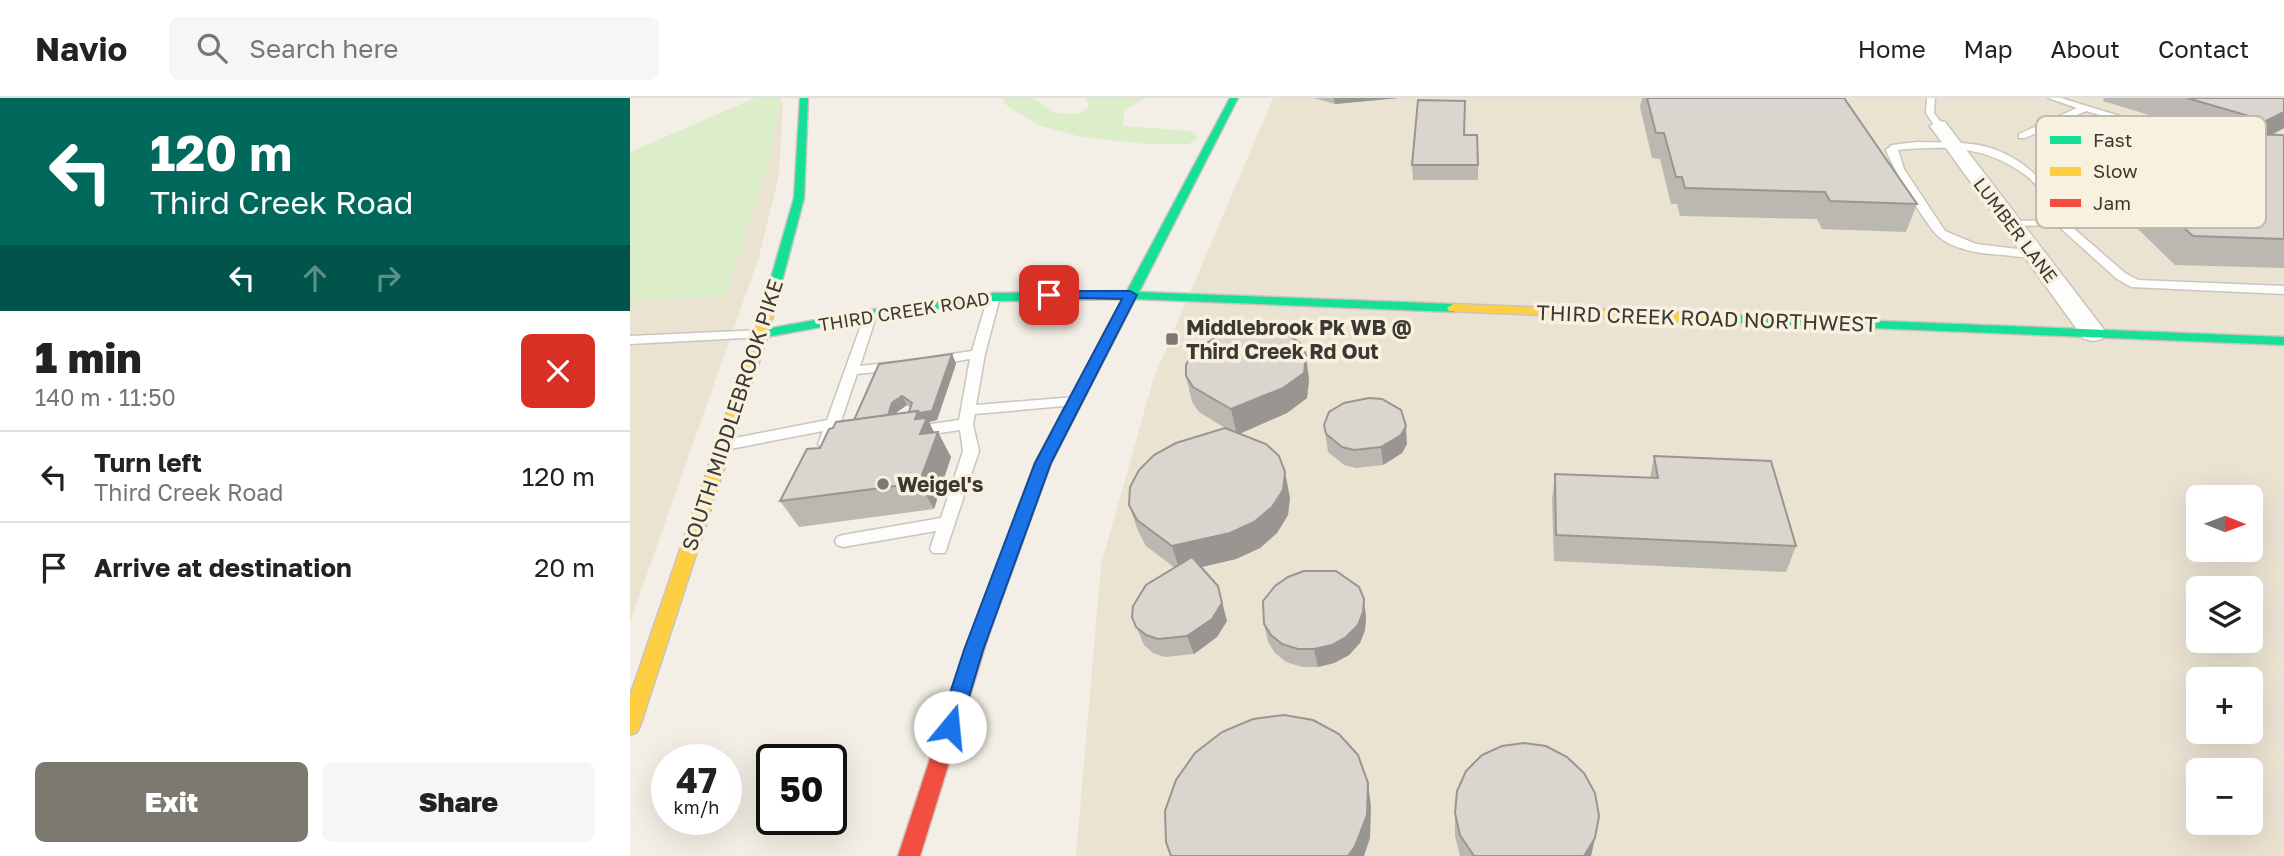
<!DOCTYPE html>
<html lang="en">
<head>
<meta charset="utf-8">
<style>
  :root { --surface:#fff; --page:#f6f6f6; --text:#222; --muted:#767676; --line:#e0e0e0; --accent:#7c7971 }
  body { margin:0; font-family:"Golos Text",sans-serif; background:var(--page); color:var(--text); height:100vh; display:flex; flex-direction:column; font-size:26px; white-space:nowrap }
  * { box-sizing:border-box; margin:0 }
  p { font-size:23px; color:var(--muted) }
  .icon { flex:none; width:38px; height:38px; fill:none; stroke:currentColor; stroke-width:2; stroke-linecap:round; stroke-linejoin:round }
  .map { position:relative; flex:1; overflow:hidden }
  .panel { display:flex; flex-direction:column; background:var(--surface); width:630px }
  .panel>* { flex:none }
  .hud { background:#00695c; color:#fff; overflow:hidden }
  .needle { width:46px; rotate:91deg }
  .controls { position:absolute; left:1556px; top:387px; display:grid; gap:14px }
  .controls a { display:grid; place-items:center; width:77px; height:77px; border-radius:10px; background:var(--surface); box-shadow:0 7px 28px #0002; font-size:35px }
  .speed { position:absolute; left:21px; top:646px; display:flex; gap:14px; font-size:35px; font-weight:700; text-align:center }
  .speed>* { display:grid; place-content:center; width:91px; height:91px; border-radius:50%; background:var(--surface); box-shadow:0 7px 28px #0002; line-height:1 }
  .speed small { font-size:18px; font-weight:400 }
  .speed .limit { border:4px solid #111; border-radius:10px; background:#fff; color:#111 }
  .pin { position:absolute; display:grid; place-items:center; width:60px; height:60px; color:#fff; margin:-30px; border-radius:14px; box-shadow:0 4px 10px #0006 }
  .me { position:absolute; width:77px; margin:-38px; rotate:17deg; stroke-linejoin:round; filter:drop-shadow(0 0 5px #0008) }
  .turn { display:flex; align-items:center; gap:24px; height:147px; padding:0 35px; font-size:32px }
  .turn .icon { width:91px; height:91px; stroke-width:2.5 }
  .turn b { display:block; font-size:49px; line-height:60px }
  .lanes { display:flex; align-items:center; height:66px; padding:0 35px; background:#0003; justify-content:center; gap:35px; direction:ltr }
  .lanes .off { opacity:.35 }
  .round { display:grid; place-items:center; flex:none; width:74px; height:74px; border-radius:10px; background:var(--page) }
  .headline { display:flex; align-items:center; justify-content:space-between; height:119px; padding:0 35px }
  h1 { font-size:42px; font-weight:800; line-height:52px }
  .cta { display:flex; gap:14px; margin-top:auto; padding:14px 35px }
  .cta a { flex:1; height:80px; border-radius:10px; background:var(--accent); color:#fff; font-size:28px; font-weight:800; line-height:80px; text-align:center }
  .cta a+a { background:var(--page); color:var(--text) }
  ul { padding:0; list-style:none }
  li { display:flex; align-items:center; gap:21px; height:91px; padding:0 35px; border-top:2px solid var(--line) }
  li div { flex:1 }
  li b { display:block; font-size:26px }
  li em { font-style:normal }
  header { display:flex; align-items:center; gap:42px; box-sizing:border-box; height:98px; padding:0 35px; background:var(--surface); border-bottom:2px solid var(--line) }
  header strong { font-size:33px }
  nav { display:flex; gap:38px; margin-inline-start:auto; font-size:24px }
  .search { width:490px; height:63px; background:var(--page); display:flex; align-items:center; gap:18px; box-sizing:border-box; padding:0 24px; border-radius:10px; color:var(--muted); font-size:26px }
  main { display:flex; flex:1; min-height:0 }
  .map>svg:first-child { display:block }
</style>
</head>
<body>
<header>
<strong>Navio</strong>
<div class="search"><svg class="icon" aria-label="search" viewBox="0 0 24 24"><circle cx="10" cy="10" r="6"/><path d="M15 15l6 6"/></svg>Search here</div>
<nav><a>Home</a><a>Map</a><a>About</a><a>Contact</a></nav>
</header>
<main>
<section class="panel">
<div class="hud">
<div class="turn"><svg class="icon" aria-label="left" viewBox="0 0 24 24"><path d="M17 20v-9H6M10 6l-5 5 5 5"/></svg><div><b>120 m</b>Third Creek Road</div></div>
<div class="lanes"><svg class="icon" aria-label="left" viewBox="0 0 24 24"><path d="M17 20v-9H6M10 6l-5 5 5 5"/></svg><svg class="icon off" aria-label="ahead" viewBox="0 0 24 24"><path d="M12 20V5M6 11l6-6 6 6"/></svg><svg class="icon off" aria-label="right" viewBox="0 0 24 24"><path d="M7 20v-9h11M14 6l5 5-5 5"/></svg></div>
</div>
<div class="headline"><div><h1>1 min</h1><p>140 m · 11:50</p></div><a class="round" style="background:#d93025;color:#fff"><svg class="icon" aria-label="close" viewBox="0 0 24 24"><path d="M6 6l12 12M18 6L6 18"/></svg></a></div>
<ul>
<li><svg class="icon" aria-label="left" viewBox="0 0 24 24"><path d="M17 20v-9H6M10 6l-5 5 5 5"/></svg><div><b>Turn left</b><p>Third Creek Road</p></div><em>120 m</em></li>
<li><svg class="icon" aria-label="arrive" viewBox="0 0 24 24"><path d="M6 21V4h12l-3 4 3 4H6"/></svg><div><b>Arrive at destination</b></div><em>20 m</em></li>
</ul>
<div class="cta"><a>Exit</a><a>Share</a></div>
</section>
<div class="map">
<svg width="1654" height="758" viewBox="0 0 1654 758">
  <rect width="100%" height="100%" fill="#f3efe6"/>
  <g fill="#ebe3d2" fill-rule="evenodd">
    <path d="M643,0h1011v758h-1208l25,-291 52,-185zM1568,399h52v53h-52zM1568,490h52v52h-52zM1568,581h52v53h-52zM1568,672h52v52h-52z"/>
    <polygon points="132,3 153,4 149,77 129,159 0,524 0,65"/>
  </g>
  <g fill="#dcedca">
    <polygon points="125,0 151,0 137,70 95,199 0,203 0,54"/>
    <polygon points="372,0 403,0 424,15 449,16 459,8 455,0 515,0 494,13 493,28 561,33 568,39 559,46 516,46 451,39 408,27 377,8"/>
  </g>
  <g fill="none" stroke-linecap="round" stroke-linejoin="round">
    <g stroke="#c9c5be" stroke-width="3">
      <g id="lane">
        <polygon points="1297,0 1305,0 1304,15 1314,28 1312,30 1306,30 1296,15"/>
        <polygon points="1418,0 1431,0 1532,31 1527,34 1456,13 1395,40 1389,40 1389,36 1447,10"/>
        <path d="M1287,44c21,1 45,-1 66,4 37,8 62,36 84,65l1,5 -4,4 61,53 13,7 146,6v8l-153,-7 -14,-8 -60,-54 -49,1v-4l4,-1 38,-1 7,-5v-3c-10,-12 -20,-29 -33,-38 -38,-28 -80,-29 -126,-24l6,19 41,62 31,13 58,7 6,3c-9,6 -26,2 -37,1 -20,-1 -52,-5 -67,-21 -15,-17 -41,-62 -50,-84l6,-5z"/>
        <polygon points="364,195 370,199 355,256 346,307 445,299 452,303 445,307 345,316 343,326 349,353 315,455 303,455 300,451 306,433 213,449 207,447 205,443 207,439 213,437 311,420 333,353 330,332 281,339 274,334 281,329 329,322 340,261 302,267 295,263 302,259 342,253 358,199"/>
        <polygon points="241,212 247,216 230,268 266,264 273,268 266,272 227,276 205,341 208,345 205,348 191,350 188,346 193,333 95,352 90,351 87,347 90,343 95,342 197,322 235,216"/>
        <polygon points="131,232 136,233 136,239 0,246 0,238"/>
      </g>
    </g>
    <g stroke="#c9c5be" stroke-width="3">
      <polygon id="street" points="1309,23 1315,24 1472,229 1476,235 1472,241 1463,243 1454,241 1300,28"/>
    </g>
    <g stroke="#c9c5be" stroke-width="3">
      <g id="fast">
        <polygon points="170,0 178,0 174,100 151,187 145,191 139,187 164,100"/>
        <polygon points="600,0 608,0 509,194 823,206 829,210 823,214 505,201 421,365 359,536 357,541 350,544 343,541 341,536 405,365 493,201 364,203 241,220 131,240 124,236 131,232 241,212 364,195 497,193"/>
        <polygon points="1075,216 1654,239 1654,247 1070,223 1070,217"/>
      </g>
    </g>
    <g stroke="#c9c5be" stroke-width="3">
      <g id="slow">
        <polygon points="145,183 151,187 138,236 10,628 7,634 0,637 0,598 124,236 139,187"/>
        <polygon points="823,206 1075,216 1081,220 1075,224 819,213 817,210"/>
      </g>
    </g>
    <g stroke="#c9c5be" stroke-width="3">
      <polygon id="jam" points="350,528 357,531 359,536 290,758 268,758 341,536 343,531"/>
    </g>
    <use href="#lane" fill="#fdfdfb" fill-rule="evenodd"/>
    <use href="#street" fill="#fdfdfb" fill-rule="evenodd"/>
    <use href="#fast" fill="#16e098" fill-rule="evenodd"/>
    <use href="#slow" fill="#ffcf43" fill-rule="evenodd"/>
    <use href="#jam" fill="#f24e42" fill-rule="evenodd"/>
  </g>
  <g fill="#bbb8b2" fill-rule="evenodd">
    <polygon points="683,0 769,0 705,6"/>
    <polygon points="1012,0 1214,0 1287,106 1276,134 1192,131 1187,121 1050,118 1047,106 1041,106 1030,61 1022,60 1010,9"/>
    <polygon points="1474,0 1654,0 1654,30 1642,37 1654,38 1654,170 1545,167 1441,66 1453,40 1560,43 1565,35 1578,35 1473,3"/>
    <polygon points="834,37 848,67 848,82 783,82 782,67"/>
    <path d="M322,256l4,10 -19,56 -8,2 5,10 17,25 -17,52 -135,18 -19,-26 53,-73 21,-8zM277,307l3,3 -1,4 -12,2v-2z"/>
    <polygon points="676,257 679,282 677,300 657,315 610,335 660,400 658,417 647,435 630,450 606,461 572,469 597,523 587,539 564,556 535,559 523,555 514,547 502,519 545,470 516,448 508,433 499,407 595,330 569,314 562,304 556,278"/>
    <polygon points="694,327 777,346 772,355 753,367 726,370 714,367 698,354"/>
    <polygon points="1024,358 1166,448 1156,474 924,463 922,402 925,376 1020,380"/>
    <polygon points="736,519 735,532 730,545 719,557 704,565 688,569 672,569 656,564 645,555 638,544 634,526"/>
    <polygon points="825,715 965,740 961,758 830,758 825,738"/>
  </g>
  <g fill="#999691">
    <polygon points="704,0 769,0 705,6"/>
    <polygon points="1654,14 1654,30 1620,48 1636,23"/>
    <polygon points="322,256 326,266 307,322 299,324 306,338 308,334 321,359 304,411 289,385 284,326 288,313"/>
    <polygon points="676,257 679,282 677,300 657,315 607,337 601,311"/>
    <polygon points="272,298 277,307 267,314 263,329 258,319 262,305"/>
    <polygon points="776,328 777,346 772,355 753,367 751,349"/>
    <polygon points="655,374 660,400 658,417 647,435 630,450 606,461 550,474 542,448"/>
    <polygon points="588,488 597,523 587,539 564,556 557,538"/>
    <polygon points="734,501 736,519 735,532 730,545 719,557 704,565 688,569 684,551"/>
    <polygon points="738,685 741,709 740,740 734,758 718,758"/>
    <polygon points="965,740 961,758 954,758"/>
  </g>
  <g fill="#dad6cf" stroke="#999691" stroke-width="2">
    <polygon points="1017,0 1214,0 1287,106 1200,103 1195,94 1055,90 1052,79 1046,79 1034,35 1026,35"/>
    <polygon points="1557,0 1654,0 1654,14 1636,23"/>
    <polygon points="788,2 835,3 834,37 847,37 848,67 782,67"/>
    <polygon points="1565,35 1652,37 1654,38 1654,141 1563,138 1453,40 1576,43"/>
    <polygon points="627,231 660,238 671,246 676,257 674,275 653,290 601,311 563,289 556,278 556,267 562,255 589,237"/>
    <polygon points="322,256 302,313 289,315 288,313 279,314 282,305 272,298 262,305 258,317 224,322 249,266"/>
    <polygon points="739,300 752,301 771,312 776,328 771,337 751,349 724,352 712,349 696,336 694,327 699,314 714,305"/>
    <polygon points="288,313 285,321 297,320 290,336 308,334 289,385 150,403 177,351 190,350 199,331 203,330 206,324"/>
    <polygon points="595,330 636,346 649,358 655,374 653,392 642,409 624,424 600,435 542,448 507,422 499,407 500,389 509,372 524,357 546,345"/>
    <polygon points="1024,358 1141,363 1166,448 926,437 925,376 1028,380"/>
    <polygon points="562,459 588,488 592,505 582,521 557,538 528,541 516,537 506,529 502,519 503,508 516,487"/>
    <polygon points="674,473 706,473 729,489 734,501 733,514 728,527 716,539 702,547 684,551 668,551 652,546 641,537 634,526 633,503 645,488 658,479"/>
    <polygon points="654,617 683,622 709,636 728,657 738,685 737,717 725,748 718,758 541,758 536,744 535,713 546,682 565,655 592,634 623,621"/>
    <polygon points="894,645 916,648 937,659 954,675 965,695 969,718 965,740 954,758 844,758 830,737 825,715 827,693 836,673 852,657 872,648"/>
  </g>
  <polygon fill="#1a73e8" stroke="#114b97" stroke-width="2" points="419,193 500,193 507,197 421,365 353,552 330,629 327,636 320,638 312,636 309,629 334,552 405,365 492,201 414,199 412,197"/>
  <g fill="#7c7971" stroke="#f9f1e0" stroke-width="2.5">
    <rect x="535" y="234" width="14" height="14" rx="3.5"/>
    <circle cx="253" cy="386" r="7"/>
  </g>
  <g text-anchor="middle" dominant-baseline="central" stroke-width="7" stroke-linejoin="round" paint-order="stroke">
    <g font-size="18" fill="#3c3932" stroke="#f9f1e0">
      <text transform="translate(1386 132) rotate(53)">LUMBER LANE</text>
      <text transform="translate(274 213) rotate(-9)">THIRD CREEK ROAD</text>
    </g>
    <g font-size="21" fill="#3c3932" stroke="#f9f1e0">
      <text transform="translate(1077 220) rotate(2)">THIRD CREEK ROAD NORTHWEST</text>
      <text transform="translate(102 317) rotate(-72)">SOUTH MIDDLEBROOK PIKE</text>
    </g>
    <g font-size="21" font-weight="bold" fill="#3c3932" stroke="#f9f1e0" text-anchor="start">
      <text x="556" y="229">Middlebrook Pk WB @<tspan x="556" dy="24">Third Creek Rd Out</tspan></text>
      <text x="267" y="386">Weigel's</text>
    </g>
  </g>
  <rect x="1406" y="18" width="230" height="112" rx="10" fill="#f9f1e0" stroke="#c0baac" stroke-width="2"/>
  <rect x="1420" y="38" width="31" height="8" fill="#16e098"/>
  <rect x="1420" y="69" width="31" height="9" fill="#ffcf43"/>
  <rect x="1420" y="101" width="31" height="8" fill="#f24e42"/>
  <g font-size="19" fill="#3c3932">
    <text x="1463" y="49">Fast</text>
    <text x="1463" y="80">Slow</text>
    <text x="1463" y="112">Jam</text>
  </g>
</svg>
<div class="controls">
<a><svg class="needle" viewBox="-14 -14 28 28"><path d="M0-13l5 13h-10z" fill="#e53935"/><path d="M0 13l5-13h-10z" fill="#767676"/></svg></a>
<a><svg class="icon" aria-label="layers" viewBox="0 0 24 24"><path d="M12 4l9 5-9 5-9-5zM3 14l9 5 9-5"/></svg></a>
<a>+</a>
<a>−</a>
</div>
<div class="speed"><div>47<small>km/h</small></div><div class="limit">50</div></div>
<div class="pin" style="left:419px;top:197px;background:#d93025"><svg class="icon" aria-label="arrive" viewBox="0 0 24 24"><path d="M6 21V4h12l-3 4 3 4H6"/></svg></div>
<svg class="me" style="left:320px;top:629px" viewBox="-20 -20 40 40"><circle r="19" fill="#fff"/><path d="M0-13L10 11 0 6-10 11z" fill="#1a73e8"/></svg>
</div>
</main>
</body>
</html>
